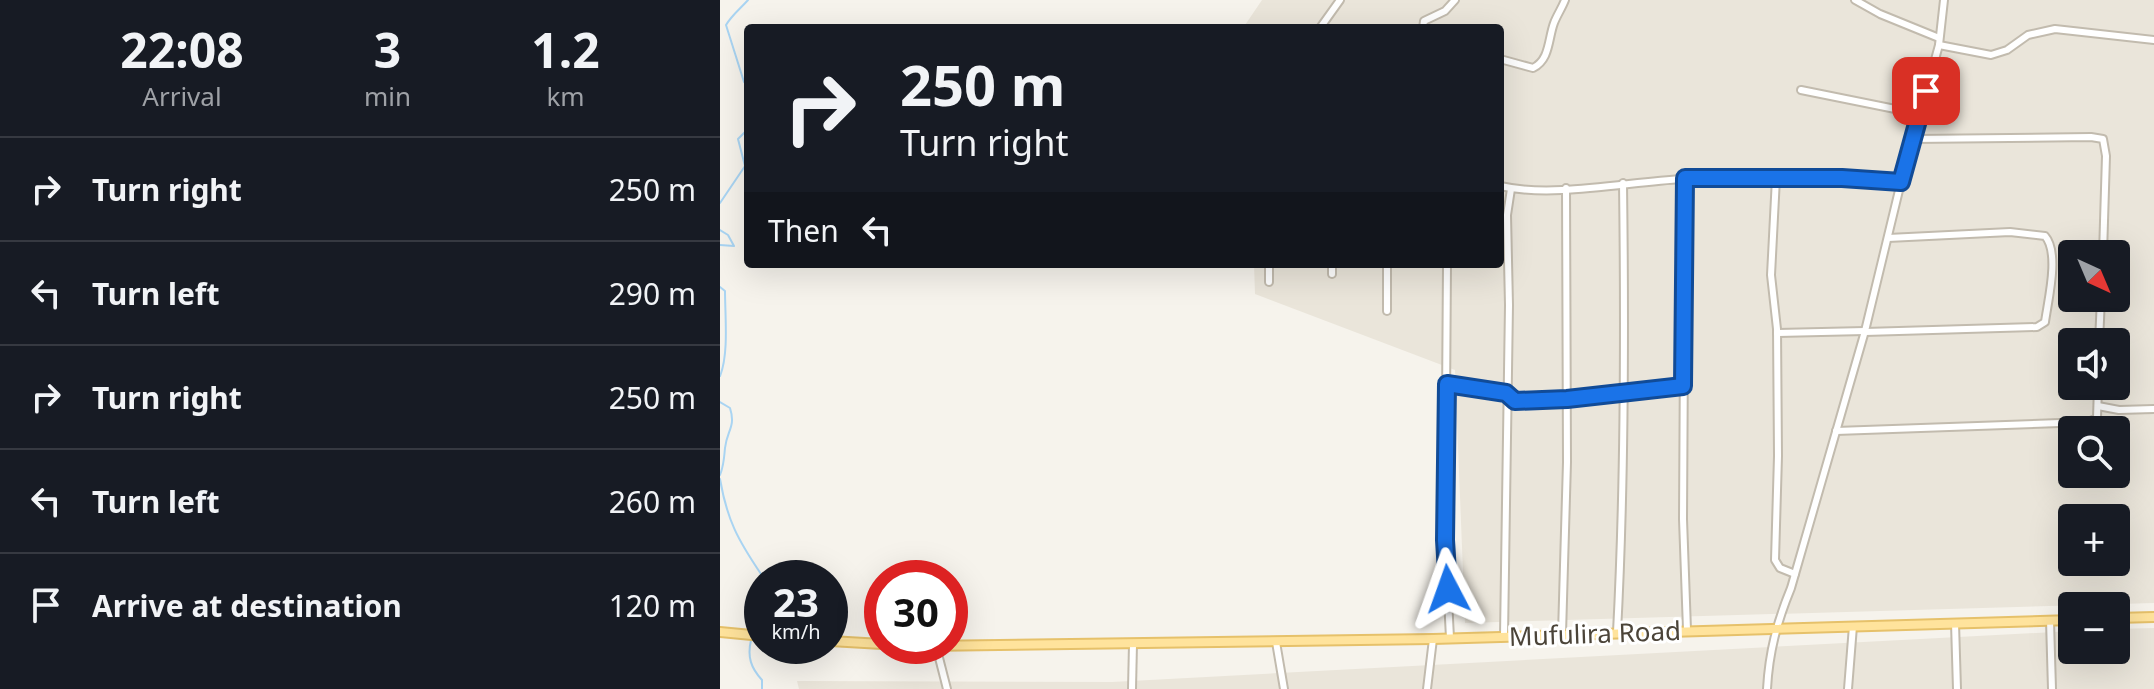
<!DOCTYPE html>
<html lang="en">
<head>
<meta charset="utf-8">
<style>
  :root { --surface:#171b24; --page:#20242c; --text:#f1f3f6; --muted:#9ea1a6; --line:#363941 }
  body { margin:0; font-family:"Noto Sans",sans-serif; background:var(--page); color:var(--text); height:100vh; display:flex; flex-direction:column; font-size:30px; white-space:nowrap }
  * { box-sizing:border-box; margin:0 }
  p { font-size:26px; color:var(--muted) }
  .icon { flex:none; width:44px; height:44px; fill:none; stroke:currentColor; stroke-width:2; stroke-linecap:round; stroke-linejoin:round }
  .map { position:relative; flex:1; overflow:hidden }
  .drawer { display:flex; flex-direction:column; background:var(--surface); width:720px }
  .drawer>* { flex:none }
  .hud { position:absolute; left:24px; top:24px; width:760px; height:244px; border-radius:8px; box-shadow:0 8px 32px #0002; background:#171b24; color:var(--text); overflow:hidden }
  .needle { width:52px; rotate:136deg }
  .buttons { position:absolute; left:1338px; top:240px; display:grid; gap:16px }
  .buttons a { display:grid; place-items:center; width:72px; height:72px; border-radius:8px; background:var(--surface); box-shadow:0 8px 32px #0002; font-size:40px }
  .speed { position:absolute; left:24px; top:560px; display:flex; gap:16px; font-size:40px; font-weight:700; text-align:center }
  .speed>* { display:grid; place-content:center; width:104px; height:104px; border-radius:50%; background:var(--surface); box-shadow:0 8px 32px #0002; line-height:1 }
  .speed small { font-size:20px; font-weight:400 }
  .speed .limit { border:12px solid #d22; background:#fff; color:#111 }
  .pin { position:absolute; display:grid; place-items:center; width:68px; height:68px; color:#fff; margin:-34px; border-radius:16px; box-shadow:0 4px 12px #0006 }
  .me { position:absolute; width:88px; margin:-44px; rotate:356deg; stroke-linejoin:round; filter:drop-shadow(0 0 6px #0008) }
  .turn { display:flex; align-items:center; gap:28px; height:168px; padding:0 24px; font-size:36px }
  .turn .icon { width:104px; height:104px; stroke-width:2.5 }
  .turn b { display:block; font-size:56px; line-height:68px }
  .then { display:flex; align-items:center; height:76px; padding:0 24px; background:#0003; gap:16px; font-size:30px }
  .eta { display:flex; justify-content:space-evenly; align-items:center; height:136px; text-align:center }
  .eta b { font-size:48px; font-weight:700; line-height:56px }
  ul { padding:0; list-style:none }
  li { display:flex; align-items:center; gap:24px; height:104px; padding:0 24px; border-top:2px solid var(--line) }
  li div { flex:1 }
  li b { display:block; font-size:30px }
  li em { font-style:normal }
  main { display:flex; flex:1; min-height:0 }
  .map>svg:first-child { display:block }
</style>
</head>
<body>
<main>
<section class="drawer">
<div class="eta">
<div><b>22:08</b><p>Arrival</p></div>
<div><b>3</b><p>min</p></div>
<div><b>1.2</b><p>km</p></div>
</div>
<ul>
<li><svg class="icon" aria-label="right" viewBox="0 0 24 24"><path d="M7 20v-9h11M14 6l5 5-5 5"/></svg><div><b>Turn right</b></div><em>250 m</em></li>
<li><svg class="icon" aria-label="left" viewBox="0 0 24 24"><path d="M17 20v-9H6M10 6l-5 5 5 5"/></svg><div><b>Turn left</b></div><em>290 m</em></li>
<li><svg class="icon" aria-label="right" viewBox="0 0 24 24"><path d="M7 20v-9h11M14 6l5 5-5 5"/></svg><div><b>Turn right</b></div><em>250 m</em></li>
<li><svg class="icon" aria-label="left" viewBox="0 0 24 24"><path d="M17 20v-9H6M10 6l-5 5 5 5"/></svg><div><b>Turn left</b></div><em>260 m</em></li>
<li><svg class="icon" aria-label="arrive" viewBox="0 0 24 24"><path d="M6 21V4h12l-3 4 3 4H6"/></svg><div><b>Arrive at destination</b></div><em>120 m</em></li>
</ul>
</section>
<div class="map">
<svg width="1434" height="689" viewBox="0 0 1434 689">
  <rect width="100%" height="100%" fill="#f6f3ec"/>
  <g fill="#eae5da" fill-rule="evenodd">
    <path d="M542,0h892v603l-689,20 -10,-253 -200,-76 -1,-30h246v-236h-257zM1352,254h44v44h-44zM1352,342h44v44h-44zM1352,430h44v44h-44zM1352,518h44v44h-44z"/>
    <polygon points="1434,628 1434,689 79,689 77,681 392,682 1352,631 1352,650 1396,650 1396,629"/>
  </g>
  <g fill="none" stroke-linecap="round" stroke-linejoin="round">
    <g stroke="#a9d4f2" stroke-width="2">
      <path d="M28,0c-8,9 -16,15 -22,25l18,57 4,3"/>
      <polyline points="0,203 25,166 18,139 28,129"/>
      <polyline points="0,230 8,235 14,246 0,245"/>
      <path d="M0,287l5,4c0,25 4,63 -5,85"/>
      <path d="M0,402l10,6c6,19 -3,22 -5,40 -1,10 -1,17 -5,27"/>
      <path d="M0,479c7,41 18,61 41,95l-8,56"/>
      <path d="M31,640c-4,17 0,28 11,40v9"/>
    </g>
    <g stroke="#c2bbae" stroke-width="10">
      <g id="minor">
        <polyline points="1135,0 1160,14 1219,38"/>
        <polyline points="600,28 620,0"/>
        <polyline points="703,28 704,21 725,11 735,0"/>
        <polyline points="1219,45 1271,55 1287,50 1308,35 1335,29 1434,40"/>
        <path d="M780,59l33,9c17,-8 15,-29 21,-45 3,-8 8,-15 11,-23"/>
        <polyline points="1081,90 1200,114"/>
        <polyline points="1193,139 1371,137 1383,139 1386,156 1383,254"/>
        <polyline points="965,178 963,519 967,630"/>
        <polyline points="1056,178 1051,275 1057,329 1058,456 1055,560 1060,568 1075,574"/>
        <path d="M780,186c53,12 127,-4 182,-7 72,-5 147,-2 219,3"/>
        <polyline points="612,264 612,274"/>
        <polyline points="727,264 725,540 730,638"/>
        <polyline points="549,282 549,264"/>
        <polyline points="667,311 667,264"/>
        <path d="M1145,332l172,-5 8,-5c3,-22 15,-69 0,-86l-35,-4 -122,6"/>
        <polyline points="1057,333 1145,331"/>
        <polyline points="1379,342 1381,298"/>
        <polyline points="727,384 786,393 795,401 847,399 963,386"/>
        <polyline points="1378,406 1399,410 1434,409"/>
        <polyline points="1116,431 1368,422 1377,418 1378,386"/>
        <polyline points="1330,620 1332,689"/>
        <polyline points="1235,623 1237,689"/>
        <path d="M897,632c8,-149 8,-299 6,-449"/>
        <polyline points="842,634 847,462 846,188"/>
        <polyline points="784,636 789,305 787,215 791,189"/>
        <polyline points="556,642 564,689"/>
        <polyline points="216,646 227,689"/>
        <polyline points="412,689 413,644"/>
        <polyline points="707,689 713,639"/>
        <path d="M1047,689c2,-37 10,-67 24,-101l74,-257 36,-149 38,-137 5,-45"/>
        <polyline points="1128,689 1133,626"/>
      </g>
    </g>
    <g stroke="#e6c16a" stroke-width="12">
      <g id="major">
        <polyline points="1396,618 1434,617"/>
        <polyline points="0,632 42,636"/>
        <polyline points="110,641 162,644"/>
        <polyline points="205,646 713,639 1352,620"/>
      </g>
    </g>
    <use href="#minor" stroke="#fff" stroke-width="6"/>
    <use href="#major" stroke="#ffe39c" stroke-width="8"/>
  </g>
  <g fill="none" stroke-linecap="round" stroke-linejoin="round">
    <g stroke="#114b97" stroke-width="20">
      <polyline id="route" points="728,589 725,540 727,384 786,393 795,401 847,399 963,386 965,178 1122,178 1181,182 1206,91"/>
    </g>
    <use href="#route" stroke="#1a73e8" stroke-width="14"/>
  </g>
  <g text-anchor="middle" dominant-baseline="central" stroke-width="6" stroke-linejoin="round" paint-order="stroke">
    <g font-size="26" fill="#4b4439" stroke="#fff">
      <text transform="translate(875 633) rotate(-2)">Mufulira Road</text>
    </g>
  </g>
</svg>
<div class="buttons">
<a><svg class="needle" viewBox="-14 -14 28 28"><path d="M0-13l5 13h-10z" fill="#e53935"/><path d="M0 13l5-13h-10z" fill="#9ea1a6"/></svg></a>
<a><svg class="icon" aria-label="sound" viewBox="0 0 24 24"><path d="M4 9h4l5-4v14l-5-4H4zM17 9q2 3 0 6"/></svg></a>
<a><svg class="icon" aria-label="search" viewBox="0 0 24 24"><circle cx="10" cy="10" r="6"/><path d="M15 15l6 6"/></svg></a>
<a>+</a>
<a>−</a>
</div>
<div class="speed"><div>23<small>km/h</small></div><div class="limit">30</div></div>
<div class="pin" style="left:1206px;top:91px;background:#d93025"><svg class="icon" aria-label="arrive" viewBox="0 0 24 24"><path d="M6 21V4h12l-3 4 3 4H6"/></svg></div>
<svg class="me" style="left:728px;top:589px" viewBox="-20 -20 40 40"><path d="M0-17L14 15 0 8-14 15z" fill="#1a73e8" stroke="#fff" stroke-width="4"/></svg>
<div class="hud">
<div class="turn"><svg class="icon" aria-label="right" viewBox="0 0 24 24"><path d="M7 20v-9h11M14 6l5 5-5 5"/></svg><div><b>250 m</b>Turn right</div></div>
<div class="then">Then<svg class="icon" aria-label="left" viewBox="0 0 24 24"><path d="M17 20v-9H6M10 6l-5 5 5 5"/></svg></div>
</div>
</div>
</main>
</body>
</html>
